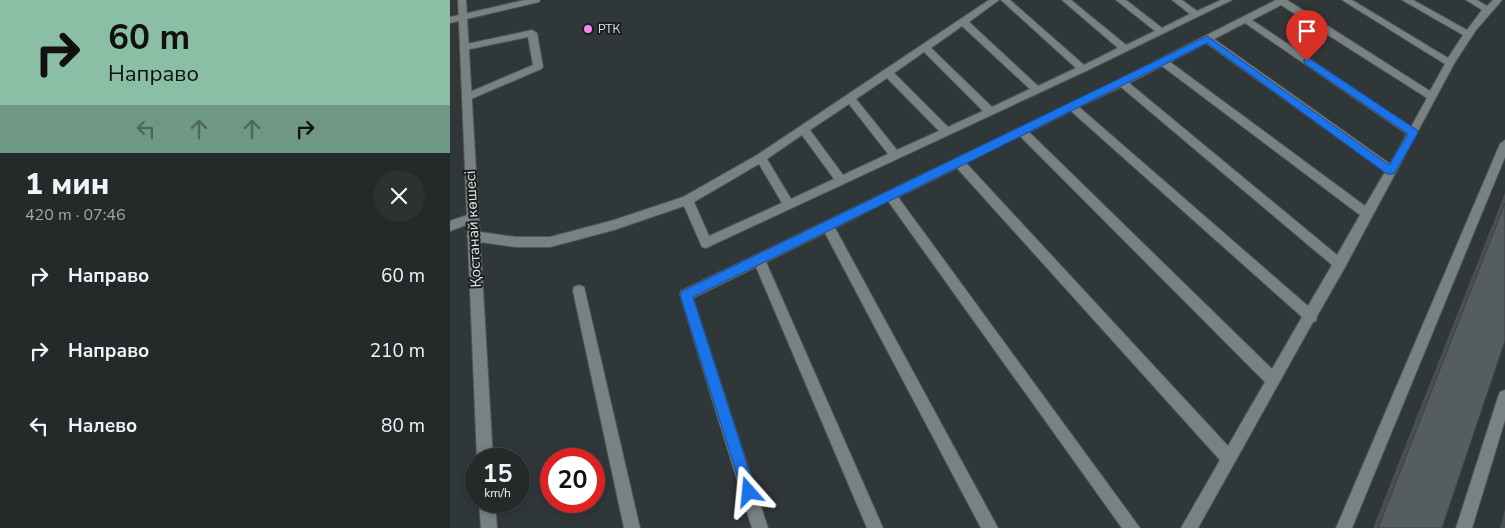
<!DOCTYPE html>
<html lang="ru">
<head>
<meta charset="utf-8">
<style>
  :root { --surface:#24292a; --page:#2c3132; --text:#f1f3f6; --muted:#a3a6a8; --line:#414547 }
  body { margin:0; font-family:"Nunito Sans",sans-serif; background:var(--page); color:var(--text); height:100vh; display:flex; flex-direction:column; font-size:19px; white-space:nowrap }
  * { box-sizing:border-box; margin:0 }
  p { font-size:16px; color:var(--muted) }
  .icon { flex:none; width:28px; height:28px; fill:none; stroke:currentColor; stroke-width:2; stroke-linecap:round; stroke-linejoin:round }
  .map { position:relative; flex:1; overflow:hidden }
  .drawer { display:flex; flex-direction:column; background:var(--surface); width:450px }
  .drawer>* { flex:none }
  .banner { background:#8abfa5; color:#111; overflow:hidden }
  .speed { position:absolute; left:15px; top:448px; display:flex; gap:10px; font-size:25px; font-weight:700; text-align:center }
  .speed>* { display:grid; place-content:center; width:65px; height:65px; border-radius:50%; background:var(--surface); box-shadow:0 2px 8px #0003,0 0 0 1px var(--line); line-height:1 }
  .speed small { font-size:12px; font-weight:400 }
  .speed .limit { border:8px solid #d22; background:#fff; color:#111 }
  .pin { position:absolute; display:grid; place-items:center; width:42px; height:42px; color:#fff; margin:-51px -21px; border-radius:50% 50% 50% 0; rotate:-45deg; box-shadow:0 0 5px #0007 }
  .pin .icon { rotate:45deg }
  .me { position:absolute; width:55px; margin:-28px; rotate:342deg; stroke-linejoin:round; filter:drop-shadow(0 0 4px #0008) }
  .turn { display:flex; align-items:center; gap:18px; height:105px; padding:0 25px; font-size:22px }
  .turn .icon { width:65px; height:65px; stroke-width:2.5 }
  .turn b { display:block; font-size:35px; line-height:42px }
  .lanes { display:flex; align-items:center; height:48px; padding:0 25px; background:#0003; justify-content:center; gap:25px; direction:ltr }
  .lanes .off { opacity:.35 }
  .round { display:grid; place-items:center; flex:none; width:52px; height:52px; border-radius:26px; background:var(--page) }
  .headline { display:flex; align-items:center; justify-content:space-between; height:85px; padding:0 25px }
  h1 { font-size:30px; font-weight:800; line-height:38px }
  ul { padding:0; list-style:none }
  li { display:flex; align-items:center; gap:15px; height:75px; padding:0 25px }
  li div { flex:1 }
  li b { display:block; font-size:19px }
  li em { font-style:normal }
  main { display:flex; flex:1; min-height:0 }
  .map>svg:first-child { display:block }
</style>
</head>
<body>
<main>
<section class="drawer">
<div class="banner">
<div class="turn"><svg class="icon" aria-label="right" viewBox="0 0 24 24"><path d="M7 20v-9h11M14 6l5 5-5 5"/></svg><div><b>60 m</b>Направо</div></div>
<div class="lanes"><svg class="icon off" aria-label="left" viewBox="0 0 24 24"><path d="M17 20v-9H6M10 6l-5 5 5 5"/></svg><svg class="icon off" aria-label="ahead" viewBox="0 0 24 24"><path d="M12 20V5M6 11l6-6 6 6"/></svg><svg class="icon off" aria-label="ahead" viewBox="0 0 24 24"><path d="M12 20V5M6 11l6-6 6 6"/></svg><svg class="icon" aria-label="right" viewBox="0 0 24 24"><path d="M7 20v-9h11M14 6l5 5-5 5"/></svg></div>
</div>
<div class="headline"><div><h1>1 мин</h1><p>420 m · 07:46</p></div><a class="round"><svg class="icon" aria-label="close" viewBox="0 0 24 24"><path d="M6 6l12 12M18 6L6 18"/></svg></a></div>
<ul>
<li><svg class="icon" aria-label="right" viewBox="0 0 24 24"><path d="M7 20v-9h11M14 6l5 5-5 5"/></svg><div><b>Направо</b></div><em>60 m</em></li>
<li><svg class="icon" aria-label="right" viewBox="0 0 24 24"><path d="M7 20v-9h11M14 6l5 5-5 5"/></svg><div><b>Направо</b></div><em>210 m</em></li>
<li><svg class="icon" aria-label="left" viewBox="0 0 24 24"><path d="M17 20v-9H6M10 6l-5 5 5 5"/></svg><div><b>Налево</b></div><em>80 m</em></li>
</ul>
</section>
<div class="map">
<svg width="1055" height="528" viewBox="0 0 1055 528">
  <rect width="100%" height="100%" fill="#303738"/>
  <g fill="none" stroke-linecap="round" stroke-linejoin="round">
    <g stroke="#505657" stroke-width="2">
      <g id="lane">
        <polygon points="75,0 90,0 89,2 0,23 0,17"/>
        <path d="M539,0h10l-30,22 69,64 38,-18 -75,-68h9l74,65 34,-17 -56,-48h9l55,45 29,-14 -39,-31h10l36,28 28,-14 -18,-14h10l15,11 24,-11h11l-146,71 -380,177 -4,-1 -18,-41 -70,24 -64,17h-34l-43,-6 -4,-2 -2,-3 2,-3 4,-2 43,6h34l64,-17 69,-23 74,-42zM512,26l68,63 -38,18 -61,-59zM474,52l59,59 -35,16 -54,-54zM437,78l52,53 -42,19 -41,-51zM399,104l39,50 -45,21 -33,-45zM352,135l32,44 -43,20 -24,-40zM309,164l23,39 -73,33 -15,-34z"/>
        <path d="M826,0h11l143,91 15,-27 -103,-64h10l96,58 15,-23 -61,-35h11l54,30 15,-20 -16,-10h11l10,6 6,-6h9l-26,30 -21,32 -111,207 -27,47 -1,5 -3,1 -115,206h-17l39,-68 -263,-292 -59,29 242,331h-18l-234,-327 -53,27 163,300h-17l-156,-295 -59,29 117,266h-16l-111,-261 -63,31 75,230h-16l-72,-233 1,-4 437,-211zM831,5l146,93 -16,29 -159,-107zM795,23l162,111 -17,30 -176,-125zM756,43l179,129 -20,34 -195,-144zM712,66l198,149 -23,40 -208,-172zM671,87l211,178 -24,41 -229,-199zM621,111l231,206 -30,52 -243,-237zM570,136l245,246 -37,64 -262,-283z"/>
        <polygon points="82,30 87,33 93,67 91,69 21,99 13,99 13,95 83,65 78,37 15,50 10,47 12,45"/>
        <polygon points="1055,140 1055,157 902,528 886,528 1050,144"/>
        <polygon points="23,213 27,215 29,218 27,221 0,231 0,221"/>
        <polygon points="129,285 134,287 135,291 190,528 174,528 123,291 124,287"/>
        <polygon points="1055,390 1055,420 1022,528 1006,528 1048,397 1050,392"/>
      </g>
    </g>
    <g stroke="#505657" stroke-width="2">
      <g id="secondary">
        <polygon points="8,0 16,0 43,459 27,459"/>
        <polygon points="29,501 45,501 47,528 31,528"/>
      </g>
    </g>
    <use href="#lane" fill="#798182" fill-rule="evenodd"/>
    <use href="#secondary" fill="#798182" fill-rule="evenodd"/>
  </g>
  <g fill="#4a5051">
    <polygon points="1055,193 1055,341 992,528 923,528"/>
    <polygon points="1055,509 1055,528 1050,528"/>
  </g>
  <polygon fill="#565d5e" stroke="#3c4142" points="1055,203 1055,341 992,528 928,528"/>
  <polygon fill="#1a73e8" stroke="#114b97" points="757,36 939,165 958,134 854,63 854,59 860,59 967,130 968,133 944,174 937,174 757,43 513,165 243,297 306,492 304,497 299,499 294,497 230,295 232,291"/>
  <circle fill="#f688ed" stroke="#1a1e1e" stroke-width="2" cx="138" cy="29" r="5"/>
  <g text-anchor="middle" dominant-baseline="central" stroke-width="4" stroke-linejoin="round" paint-order="stroke">
    <g font-size="12" fill="#e1e5e6" stroke="#1a1e1e" text-anchor="start">
      <text x="148" y="29">РТК</text>
    </g>
    <g font-size="15" fill="#e1e5e6" stroke="#1a1e1e">
      <text transform="translate(23 229) rotate(-93)">Қостанай көшесі</text>
    </g>
  </g>
</svg>
<div class="speed"><div>15<small>km/h</small></div><div class="limit">20</div></div>
<div class="pin" style="left:857px;top:61px;background:#d93025"><svg class="icon" aria-label="arrive" viewBox="0 0 24 24"><path d="M6 21V4h12l-3 4 3 4H6"/></svg></div>
<svg class="me" style="left:299px;top:492px" viewBox="-20 -20 40 40"><path d="M0-17L14 15 0 8-14 15z" fill="#1a73e8" stroke="#fff" stroke-width="4"/></svg>
</div>
</main>
</body>
</html>
